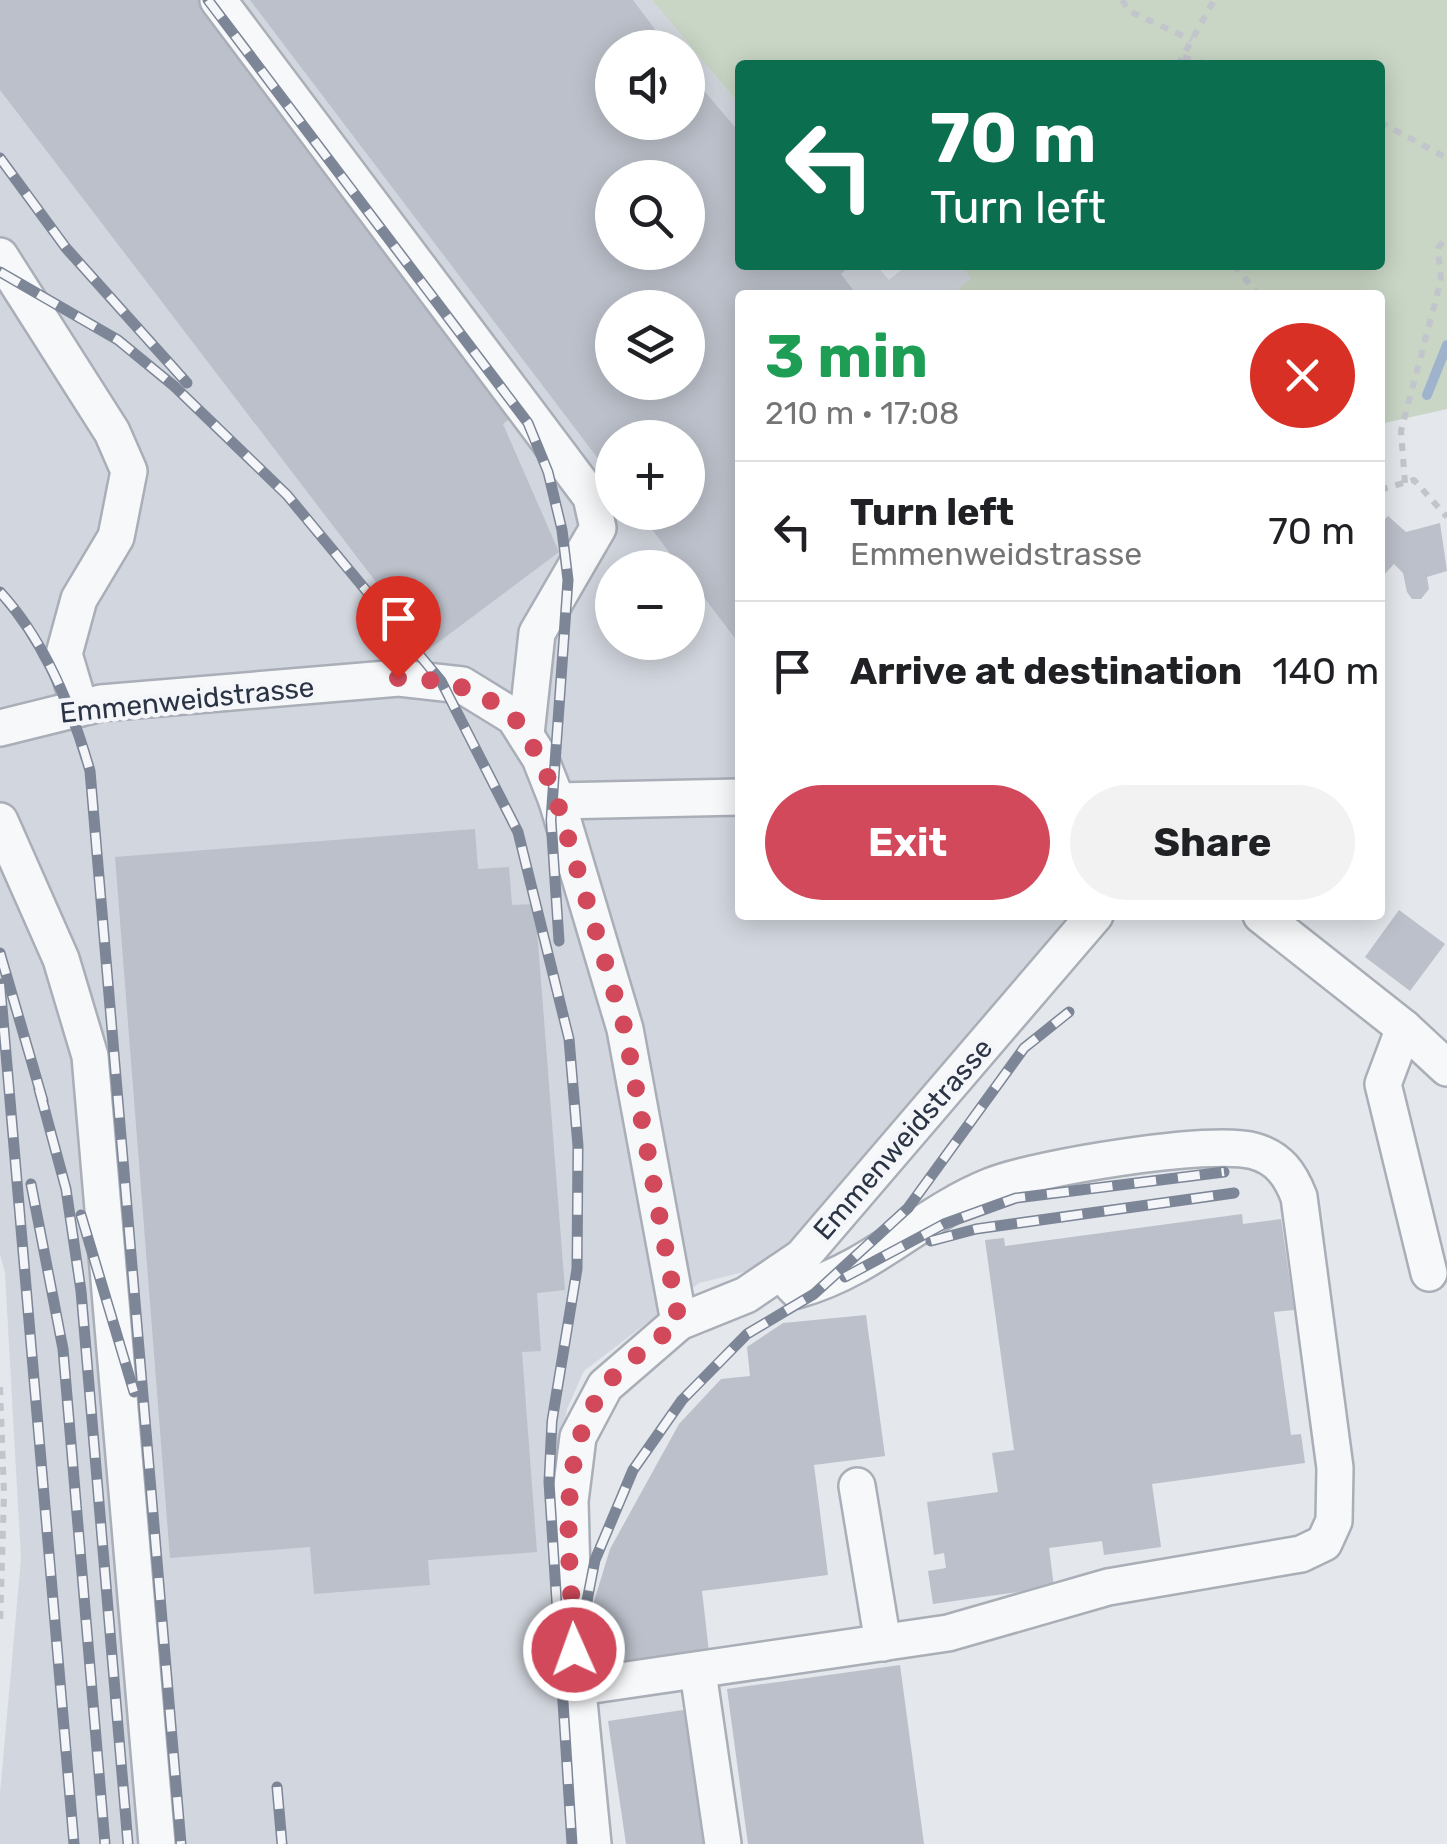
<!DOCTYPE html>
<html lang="en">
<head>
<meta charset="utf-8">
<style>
  :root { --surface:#fff; --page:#f2f2f2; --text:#202124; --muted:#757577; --line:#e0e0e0; --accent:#d1495b }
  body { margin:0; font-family:Rubik,sans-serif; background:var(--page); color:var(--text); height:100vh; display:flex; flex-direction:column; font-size:38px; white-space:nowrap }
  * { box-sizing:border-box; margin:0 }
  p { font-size:32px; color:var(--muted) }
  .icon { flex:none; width:55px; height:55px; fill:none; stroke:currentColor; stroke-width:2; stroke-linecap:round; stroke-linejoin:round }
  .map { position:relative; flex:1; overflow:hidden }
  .details { position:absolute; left:735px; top:290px; width:650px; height:630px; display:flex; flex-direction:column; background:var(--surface); border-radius:10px; box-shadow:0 5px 25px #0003 }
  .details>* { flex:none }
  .guide { position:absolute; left:735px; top:60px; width:650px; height:210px; border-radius:10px; box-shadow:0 5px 25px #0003; background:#0b6e4f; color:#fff; overflow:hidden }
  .buttons { position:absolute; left:595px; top:30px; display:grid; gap:20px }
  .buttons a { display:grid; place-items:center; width:110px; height:110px; border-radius:50%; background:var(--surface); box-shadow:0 5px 25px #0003; font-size:50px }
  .pin { position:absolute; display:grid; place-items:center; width:85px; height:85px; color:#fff; margin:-102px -42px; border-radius:50% 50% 50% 0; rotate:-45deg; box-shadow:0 0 10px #0007 }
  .pin .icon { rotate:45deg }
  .me { position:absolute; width:110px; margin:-55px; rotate:358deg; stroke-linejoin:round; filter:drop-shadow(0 0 8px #0008) }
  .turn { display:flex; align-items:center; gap:35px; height:210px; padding:0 30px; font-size:45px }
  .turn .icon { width:130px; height:130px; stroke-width:2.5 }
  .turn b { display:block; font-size:70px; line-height:85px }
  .round { display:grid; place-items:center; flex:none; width:105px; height:105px; border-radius:52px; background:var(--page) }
  .headline { display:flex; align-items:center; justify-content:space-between; height:170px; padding:0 30px }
  h1 { font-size:60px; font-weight:700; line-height:75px; color:#1e9e55 }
  .cta { display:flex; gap:20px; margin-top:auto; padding:20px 30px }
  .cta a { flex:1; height:115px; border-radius:60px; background:var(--accent); color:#fff; font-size:40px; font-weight:700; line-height:115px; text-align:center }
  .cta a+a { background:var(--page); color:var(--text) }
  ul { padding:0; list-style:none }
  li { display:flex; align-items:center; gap:30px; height:140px; padding:0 30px; border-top:2px solid var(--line) }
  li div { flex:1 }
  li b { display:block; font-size:38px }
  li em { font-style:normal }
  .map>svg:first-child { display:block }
</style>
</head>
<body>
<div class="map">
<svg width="1447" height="1844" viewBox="0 0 1447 1844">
  <rect width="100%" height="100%" fill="#e4e7ec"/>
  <path fill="#d2d6de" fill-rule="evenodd" d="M0,0h652l88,105v160h136l13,15 18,-15h55l10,14 -14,10 2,6h-220v620h338l-268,318 -46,34 -65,16 -115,88 -17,38 -7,40 21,395h-581v-50l21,-235 -16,-286 -5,-19zM612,48h76v74h-76zM612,178h76v74h-76zM612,308h76v74h-76zM612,438h76v74h-76zM612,568h76v74h-76z"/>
  <polygon fill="#c9d6c5" points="652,0 1447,0 1447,409 1380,424 1380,295 960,295 958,289 971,279 962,265 1380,265 1380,65 740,65 740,105"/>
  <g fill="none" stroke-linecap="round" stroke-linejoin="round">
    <polyline stroke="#9fb4cc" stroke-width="10" points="1427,395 1447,345"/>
  </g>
  <g fill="#bbc0ca" fill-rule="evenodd">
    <polygon points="0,0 198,0 514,415 503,424 559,552 428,650 0,90"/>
    <path d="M250,0h383l36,48h-57v74h76v-50l52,61v132h111l-10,9 16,21h-117v350l-52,-69v-8h-7l-42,-56h49v-74h-76v39zM612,178h76v74h-76zM612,308h76v74h-76z"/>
    <polygon points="1388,516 1406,532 1440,523 1447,571 1427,577 1429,589 1421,599 1412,599 1407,592 1403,573 1394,564 1380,579 1380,524"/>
    <polygon points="475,829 478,869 509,867 512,905 535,904 565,1290 537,1293 541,1351 522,1352 537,1552 428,1560 430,1585 314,1594 310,1547 170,1558 115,857"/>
    <polygon points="1399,910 1445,944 1410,991 1365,957"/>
    <polygon points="1242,1214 1243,1224 1281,1219 1294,1310 1274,1312 1291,1435 1301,1434 1305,1463 1152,1484 1161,1547 1104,1555 1102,1541 1049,1548 1054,1587 933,1604 928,1571 946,1568 944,1553 934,1555 927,1502 998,1492 992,1453 1014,1450 985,1240 1004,1238 1005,1246"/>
    <polygon points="866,1315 885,1456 814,1465 828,1575 702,1591 709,1652 593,1666 588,1621 610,1549 679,1424 721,1379 750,1376 747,1347 783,1323"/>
    <polygon points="900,1665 924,1844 748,1844 727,1689"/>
    <polygon points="690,1709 710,1844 626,1844 608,1721"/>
  </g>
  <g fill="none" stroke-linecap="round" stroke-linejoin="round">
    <g stroke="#a9aeb7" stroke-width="40">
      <g id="minor">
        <polyline points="218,0 591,497 598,528 537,633 526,734"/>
        <polyline points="0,256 112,432 129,471 116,537 79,599 64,654 80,708"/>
        <polyline points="0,728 101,703 399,678 462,685 514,717 540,758 557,801 625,1029 679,1322"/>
        <polyline points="557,801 740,797"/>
        <polyline points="0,821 61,959 90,1056 157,1844"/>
        <polyline points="1261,915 1404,1028 1447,1068"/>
        <polyline points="1404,1028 1383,1084 1429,1273"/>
        <polyline points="857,1486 883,1643"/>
        <polyline points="698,1672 723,1844"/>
        <path d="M579,1687l369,-54 160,-46 193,-33 23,-11 10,-22 1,-53 -36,-271c-9,-23 -20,-39 -45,-46 -43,-12 -220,17 -263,35 -70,28 -116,82 -194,104l-17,-18"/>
        <polyline points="593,1844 574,1650 570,1501 578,1437 605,1386 679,1322 746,1295 802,1257 1095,915"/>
      </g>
    </g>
    <g stroke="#c2c5cb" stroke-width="6" stroke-dasharray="8 8" stroke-linecap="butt">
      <polyline points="1122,0 1129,11 1192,40"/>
      <polyline points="1183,57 1210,65"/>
      <polyline points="1178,65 1214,0"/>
      <polyline points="1380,122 1447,158"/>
      <polyline points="1234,265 1258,295"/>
      <polyline points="1405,483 1401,431 1441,280 1438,248 1447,237"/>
      <polyline points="1380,490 1414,480 1447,517"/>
      <polyline points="0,1387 4,1494 0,1625"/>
    </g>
    <use href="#minor" stroke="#f7f8fa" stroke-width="35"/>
    <g stroke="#7d8696" stroke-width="11">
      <g id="rail">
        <polyline points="208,0 528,423 548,472 562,530 568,580 551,820 559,941"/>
        <polyline points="0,158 66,248 187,383"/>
        <polyline points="0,272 118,340 174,386 287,495 441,681 518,832 569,1039 578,1146 577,1269 552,1421 549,1482 572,1844"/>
        <path d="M0,592c45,49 72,116 90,179l91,1073"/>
        <polyline points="0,953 43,1101"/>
        <polyline points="0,984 74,1844"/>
        <polyline points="39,1089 66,1189 81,1291 128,1844"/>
        <polyline points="31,1184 63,1349 105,1844"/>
        <polyline points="81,1215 134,1392"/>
        <polyline points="931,1241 976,1229 1234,1193"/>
        <polyline points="845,1277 944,1224 1016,1198 1224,1172"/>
        <polyline points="572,1677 595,1560 633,1470 682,1400 747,1334 814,1294 908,1208 1024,1048 1069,1012"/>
        <polyline points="277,1787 282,1844"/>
      </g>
    </g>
    <use href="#rail" stroke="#f4f6f9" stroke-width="8" stroke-dasharray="22" stroke-linecap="butt"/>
  </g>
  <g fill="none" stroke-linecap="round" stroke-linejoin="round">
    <path stroke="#d1495b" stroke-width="18" stroke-dasharray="0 32.4" d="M398,678l42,3 38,11 36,25 26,41 17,43 68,228 54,293c-23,20 -57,41 -75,66 -52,73 -32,177 -30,262"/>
  </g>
  <g text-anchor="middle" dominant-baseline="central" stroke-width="9" stroke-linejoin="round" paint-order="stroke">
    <g font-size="28" fill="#2b3445" stroke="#f4f6f9">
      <text transform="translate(187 700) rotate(-6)">Emmenweidstrasse</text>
      <text transform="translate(903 1139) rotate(-49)">Emmenweidstrasse</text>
    </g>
  </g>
</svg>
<div class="buttons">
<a><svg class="icon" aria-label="sound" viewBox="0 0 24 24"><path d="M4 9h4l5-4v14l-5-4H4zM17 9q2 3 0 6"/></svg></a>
<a><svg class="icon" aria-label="search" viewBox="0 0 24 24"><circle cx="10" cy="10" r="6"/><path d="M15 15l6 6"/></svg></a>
<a><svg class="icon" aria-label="layers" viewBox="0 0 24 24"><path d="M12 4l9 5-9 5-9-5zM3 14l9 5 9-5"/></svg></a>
<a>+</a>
<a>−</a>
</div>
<div class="pin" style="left:398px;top:678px;background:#d93025"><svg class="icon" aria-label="arrive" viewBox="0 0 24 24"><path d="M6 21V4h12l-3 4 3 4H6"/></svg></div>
<svg class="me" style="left:574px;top:1650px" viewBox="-20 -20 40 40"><circle r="17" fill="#d1495b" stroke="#fff" stroke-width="3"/><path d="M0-11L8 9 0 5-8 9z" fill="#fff"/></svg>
<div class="guide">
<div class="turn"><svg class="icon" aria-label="left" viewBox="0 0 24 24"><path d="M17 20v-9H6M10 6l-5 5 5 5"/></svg><div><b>70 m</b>Turn left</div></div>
</div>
<section class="details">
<div class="headline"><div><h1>3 min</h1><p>210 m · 17:08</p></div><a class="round" style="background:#d93025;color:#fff"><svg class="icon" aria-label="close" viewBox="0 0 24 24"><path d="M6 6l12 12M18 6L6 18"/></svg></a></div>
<ul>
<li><svg class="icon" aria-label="left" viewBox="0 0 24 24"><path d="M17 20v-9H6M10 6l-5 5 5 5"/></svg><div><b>Turn left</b><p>Emmenweidstrasse</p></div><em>70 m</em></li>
<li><svg class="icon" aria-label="arrive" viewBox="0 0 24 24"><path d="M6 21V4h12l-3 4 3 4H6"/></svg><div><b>Arrive at destination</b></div><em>140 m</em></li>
</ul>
<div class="cta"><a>Exit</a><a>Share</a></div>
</section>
</div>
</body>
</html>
